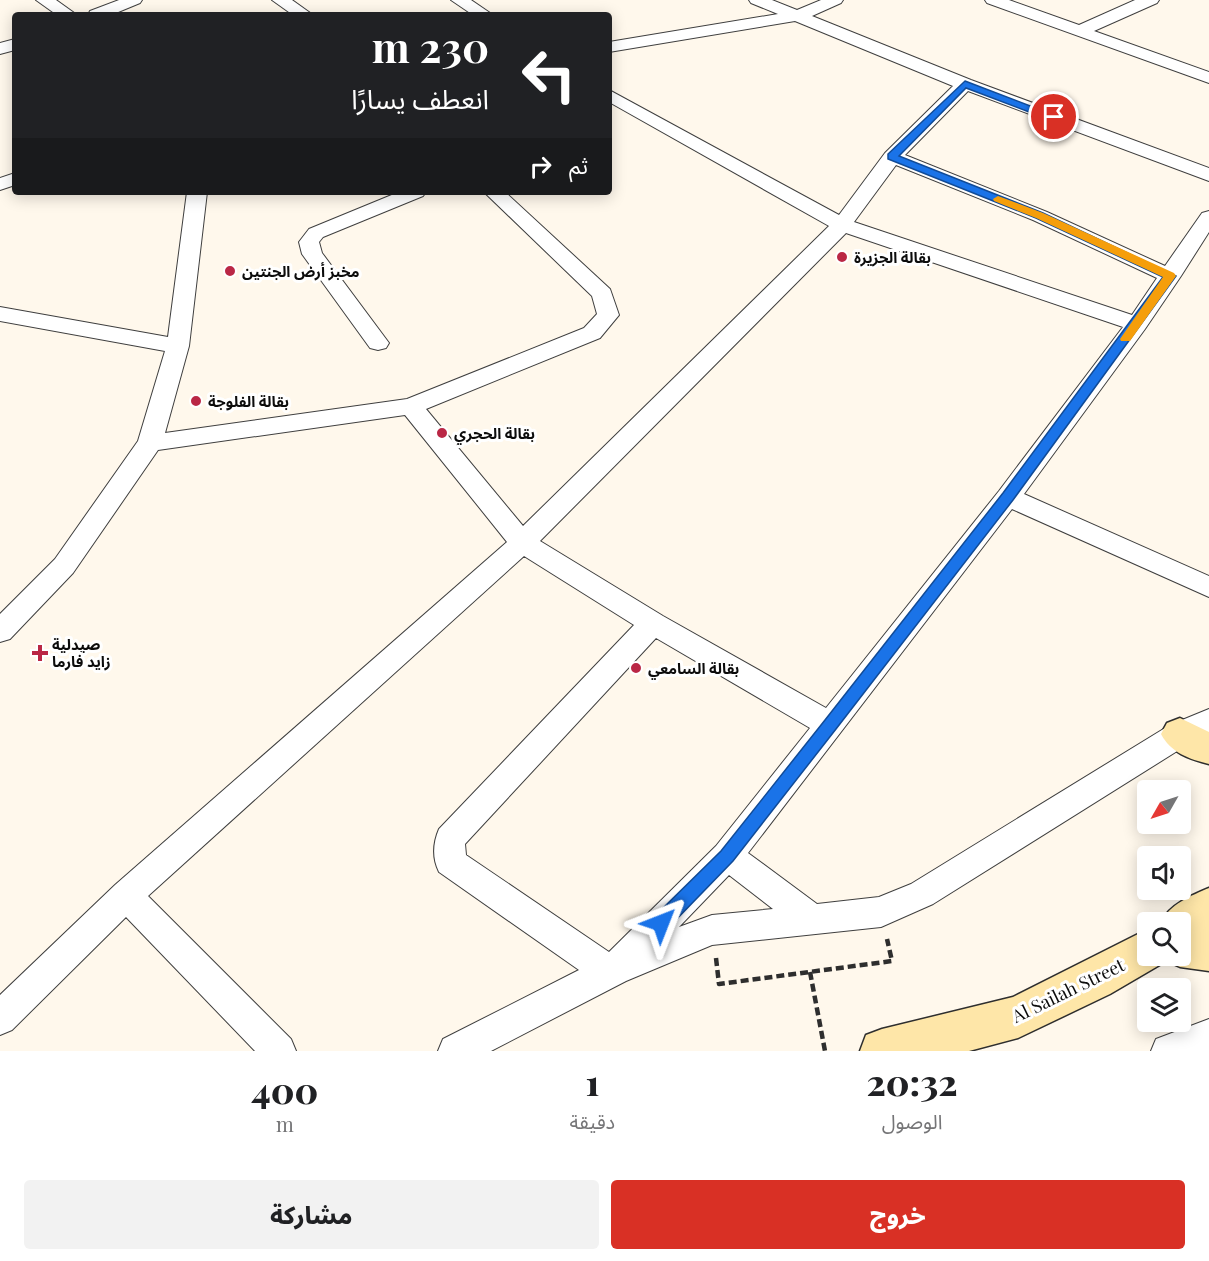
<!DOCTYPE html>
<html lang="ar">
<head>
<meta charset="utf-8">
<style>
  :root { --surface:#fff; --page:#f2f2f2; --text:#202124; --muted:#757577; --accent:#d93025 }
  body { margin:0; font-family:"Playfair Display","Noto Sans Arabic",serif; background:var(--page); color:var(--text); direction:rtl; height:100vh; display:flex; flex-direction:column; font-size:22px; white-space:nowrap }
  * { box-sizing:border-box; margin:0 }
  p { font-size:20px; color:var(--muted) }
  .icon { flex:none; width:33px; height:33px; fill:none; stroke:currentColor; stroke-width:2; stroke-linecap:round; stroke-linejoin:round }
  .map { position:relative; height:1051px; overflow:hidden; direction:ltr }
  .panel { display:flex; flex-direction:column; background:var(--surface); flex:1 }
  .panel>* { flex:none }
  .guide { position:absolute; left:12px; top:12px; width:600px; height:183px; border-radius:6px; box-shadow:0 3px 15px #0003; direction:rtl; background:#202124; color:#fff; overflow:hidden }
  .needle { width:39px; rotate:231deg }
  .buttons { position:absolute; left:1137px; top:780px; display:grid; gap:12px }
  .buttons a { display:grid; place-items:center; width:54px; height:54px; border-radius:6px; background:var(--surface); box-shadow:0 3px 15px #0003; font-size:30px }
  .pin { position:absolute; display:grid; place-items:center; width:51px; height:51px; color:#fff; margin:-26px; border:3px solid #fff; border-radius:50%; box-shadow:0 2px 6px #0007 }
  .me { position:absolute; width:66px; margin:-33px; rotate:45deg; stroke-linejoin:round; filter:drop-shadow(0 0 4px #0008) }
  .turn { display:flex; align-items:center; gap:21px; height:126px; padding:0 24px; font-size:27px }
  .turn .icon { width:78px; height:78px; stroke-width:2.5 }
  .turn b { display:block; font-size:42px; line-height:51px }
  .then { display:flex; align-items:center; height:57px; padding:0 24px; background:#0003; gap:12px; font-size:22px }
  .eta { display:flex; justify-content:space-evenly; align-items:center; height:102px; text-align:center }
  .eta b { font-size:36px; font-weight:800; line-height:42px }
  .action { display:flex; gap:12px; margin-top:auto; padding:12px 24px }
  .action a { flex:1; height:69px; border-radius:6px; background:var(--accent); color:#fff; font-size:24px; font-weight:800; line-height:69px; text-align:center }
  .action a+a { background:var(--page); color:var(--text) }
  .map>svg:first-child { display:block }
</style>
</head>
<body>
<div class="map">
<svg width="1209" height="1051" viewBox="0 0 1209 1051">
  <rect width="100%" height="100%" fill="#fff8ec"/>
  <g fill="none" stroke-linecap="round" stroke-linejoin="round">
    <g stroke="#3f3f3f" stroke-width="2">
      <g id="street">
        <polygon points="36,0 56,0 77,15 57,15"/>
        <polygon points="119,0 142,0 140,3 111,15 88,15 90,11"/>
        <polygon points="272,0 292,0 313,15 293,15"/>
        <polygon points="451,0 471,0 493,15 473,15"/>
        <path d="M749,0h23l25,10 24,-10h22l-2,3 -29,13 159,64 238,88v13l-241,-90 -63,64 142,57 118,54 37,-53 7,-2v21l-28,44 -36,53 -121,165 185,82v21l-197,-88 -264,344 69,51 62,-7 32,-13 259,-159 39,-16v25l-19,9 -257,161 -52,23 -169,18 -86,36 -135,70h-53l5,-12 136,-69 -140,-98c-7,-14 -6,-29 0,-43l195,-204 -110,-69 -376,340 143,143 5,12h-41l-129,-134 -114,113 -12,5v-40l115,-110 392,-343 -102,-127 -247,35 -85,123 -63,66 -10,3v-28l55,-55 83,-118 27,-90 -165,-30v-14l168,30 19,-145h20l-18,154 -24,87 242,-34 177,-71 13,-14 -5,-18 -108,-104h21l105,97 9,26 -19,23 -174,71 97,117 306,-300 -220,-124v-12l230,125 46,-62 68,-67 -158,-65 -186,31v-10l169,-28 -27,-11zM896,165l137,55 124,58 -25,37 -278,-93zM846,233l277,94 -124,164 -173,217 -163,-92 -123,-75zM656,638l154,90 -94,118 -107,106 -143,-97 -1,-11zM729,875l44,34 -61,6 -33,12z"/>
        <polygon points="985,0 1009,0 1079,25 1135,0 1159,0 1157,3 1094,31 1209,72 1209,83 987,3"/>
        <polygon points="15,39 15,50 0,54 0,43"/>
        <polygon points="15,173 15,185 0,190 0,178"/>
        <polygon points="399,192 426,192 423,196 323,237 319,242 322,253 389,343 386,348 378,350 370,348 302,254 299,242 309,229"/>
        <polygon points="1209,1019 1209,1051 1151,1051 1156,1039"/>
      </g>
    </g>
    <g stroke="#2e2e2e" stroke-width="3">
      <g id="secondary">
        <path d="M1180,718l29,14v32c-20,-5 -38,-11 -48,-30l6,-11z"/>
        <path d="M1209,888v83l-29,-4 -16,-7 -1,3 -53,31 -92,44 -49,13h-109l6,-16 16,-6 131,-32 135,-68v27h32v-34h-19c8,-17 31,-27 48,-34z"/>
      </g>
    </g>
    <g stroke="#2e2e2e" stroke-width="4.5" stroke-dasharray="8 4" stroke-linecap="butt">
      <polyline points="716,958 719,984 892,961 887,939"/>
      <polyline points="810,972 825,1051"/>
    </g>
    <use href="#street" fill="#fff" fill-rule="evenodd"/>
    <use href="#secondary" fill="#fee6a8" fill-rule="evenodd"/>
  </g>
  <polygon fill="#1a73e8" stroke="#114b97" stroke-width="1.5" points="965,81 1059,117 1050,120 966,88 899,156 1043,213 1176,276 1013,500 836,729 733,861 667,929 661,931 654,929 652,923 654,917 721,851 825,720 1003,493 1163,277 1036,218 888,159 888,154"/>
  <polygon fill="#f59e0b" points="998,196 1043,213 1174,273 1176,276 1130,341 1121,341 1120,339 1163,277 1036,218 994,201 993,199"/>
  <g fill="#ba2745" stroke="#fff" stroke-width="2">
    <circle cx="842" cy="257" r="6"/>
    <circle cx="230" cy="271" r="6"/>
    <circle cx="196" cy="401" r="6"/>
    <circle cx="442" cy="433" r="6"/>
    <path d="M37 644h6v6h6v6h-6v6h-6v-6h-6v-6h6z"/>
    <circle cx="636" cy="668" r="6"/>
  </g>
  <g text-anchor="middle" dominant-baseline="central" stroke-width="6" stroke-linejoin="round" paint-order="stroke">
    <g font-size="15" font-weight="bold" fill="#0c0c0c" stroke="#fff" text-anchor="start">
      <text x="854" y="257">بقالة الجزيرة</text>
      <text x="242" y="271">مخبز أرض الجنتين</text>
      <text x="208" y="401">بقالة الفلوجة</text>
      <text x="454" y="433">بقالة الحجري</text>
      <text x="52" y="644">صيدلية<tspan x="52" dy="17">زايد فارما</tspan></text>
      <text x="648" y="668">بقالة السامعي</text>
    </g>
    <g font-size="18" fill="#0c0c0c" stroke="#fff">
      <text transform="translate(1068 990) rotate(-26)">Al Sailah Street</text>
    </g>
  </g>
</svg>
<div class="buttons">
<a><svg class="needle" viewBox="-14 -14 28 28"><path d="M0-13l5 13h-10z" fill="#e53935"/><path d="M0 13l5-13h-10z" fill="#757577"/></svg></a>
<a><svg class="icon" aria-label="sound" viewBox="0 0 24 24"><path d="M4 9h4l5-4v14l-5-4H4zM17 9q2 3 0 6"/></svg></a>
<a><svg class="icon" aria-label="search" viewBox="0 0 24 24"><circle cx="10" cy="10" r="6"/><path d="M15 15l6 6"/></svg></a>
<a><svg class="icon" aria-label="layers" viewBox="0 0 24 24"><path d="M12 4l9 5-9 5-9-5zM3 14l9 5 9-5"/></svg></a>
</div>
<div class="pin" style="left:1054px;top:117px;background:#d93025"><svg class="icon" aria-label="arrive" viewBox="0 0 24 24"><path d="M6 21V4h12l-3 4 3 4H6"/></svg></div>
<svg class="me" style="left:661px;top:923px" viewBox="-20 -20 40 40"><path d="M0-17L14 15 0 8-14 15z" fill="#1a73e8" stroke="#fff" stroke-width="4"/></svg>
<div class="guide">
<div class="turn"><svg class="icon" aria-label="left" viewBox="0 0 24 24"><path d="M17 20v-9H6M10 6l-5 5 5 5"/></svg><div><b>230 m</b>انعطف يسارًا</div></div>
<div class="then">ثم<svg class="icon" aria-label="right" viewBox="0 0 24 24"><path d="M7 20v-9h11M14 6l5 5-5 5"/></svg></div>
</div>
</div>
<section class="panel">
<div class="eta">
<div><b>20:32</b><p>الوصول</p></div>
<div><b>1</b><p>دقيقة</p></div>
<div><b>400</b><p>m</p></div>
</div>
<div class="action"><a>خروج</a><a>مشاركة</a></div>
</section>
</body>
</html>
